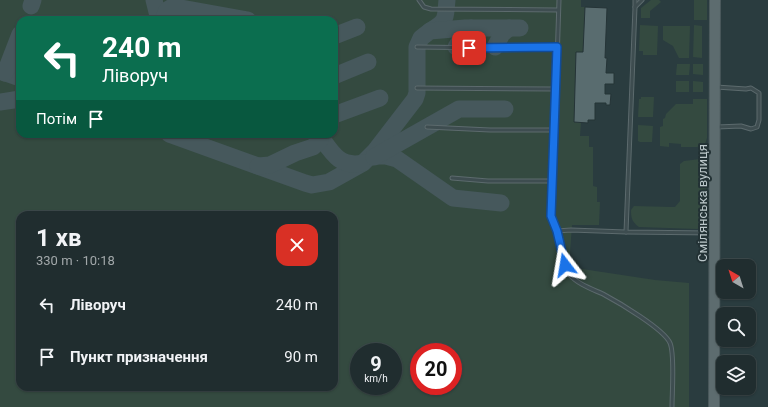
<!DOCTYPE html>
<html lang="uk">
<head>
<meta charset="utf-8">
<style>
  :root { --surface:#202d2f; --page:#283537; --text:#f1f3f6; --muted:#a2a8aa; --line:#3d494b }
  body { margin:0; font-family:Roboto,sans-serif; background:var(--page); color:var(--text); height:100vh; display:flex; flex-direction:column; font-size:15px; white-space:nowrap }
  * { box-sizing:border-box; margin:0 }
  p { font-size:13px; color:var(--muted) }
  .icon { flex:none; width:22px; height:22px; fill:none; stroke:currentColor; stroke-width:2; stroke-linecap:round; stroke-linejoin:round }
  .map { position:relative; flex:1; overflow:hidden }
  .sheet { position:absolute; left:16px; top:211px; width:322px; height:180px; display:flex; flex-direction:column; background:var(--surface); border-radius:12px; box-shadow:0 1px 3px #0004,0 0 0 1px var(--line) }
  .sheet>* { flex:none }
  .guide { position:absolute; left:16px; top:16px; width:322px; height:122px; border-radius:12px; box-shadow:0 1px 3px #0004,0 0 0 1px var(--line); background:#0b6e4f; color:#fff; overflow:hidden }
  .needle { width:26px; rotate:321deg }
  .buttons { position:absolute; left:716px; top:259px; display:grid; gap:8px }
  .buttons a { display:grid; place-items:center; width:40px; height:40px; border-radius:8px; background:var(--surface); box-shadow:0 1px 3px #0004,0 0 0 1px var(--line); font-size:20px }
  .speed { position:absolute; left:350px; top:343px; display:flex; gap:8px; font-size:20px; font-weight:700; text-align:center }
  .speed>* { display:grid; place-content:center; width:52px; height:52px; border-radius:50%; background:var(--surface); box-shadow:0 1px 3px #0004,0 0 0 1px var(--line); line-height:1 }
  .speed small { font-size:10px; font-weight:400 }
  .speed .limit { border:6px solid #d22; background:#fff; color:#111 }
  .pin { position:absolute; display:grid; place-items:center; width:34px; height:34px; color:#fff; margin:-17px; border-radius:8px; box-shadow:0 2px 6px #0006 }
  .me { position:absolute; width:44px; margin:-22px; rotate:346deg; stroke-linejoin:round; filter:drop-shadow(0 0 3px #0008) }
  .turn { display:flex; align-items:center; gap:14px; height:84px; padding:0 20px; font-size:18px }
  .turn .icon { width:52px; height:52px; stroke-width:2.5 }
  .turn b { display:block; font-size:28px; line-height:34px }
  .then { display:flex; align-items:center; height:38px; padding:0 20px; background:#0003; gap:8px; font-size:15px }
  .round { display:grid; place-items:center; flex:none; width:42px; height:42px; border-radius:12px; background:var(--page) }
  .head { display:flex; align-items:center; justify-content:space-between; height:68px; padding:0 20px }
  h1 { font-size:24px; font-weight:700; line-height:30px }
  ul { padding:0; list-style:none }
  li { display:flex; align-items:center; gap:12px; height:52px; padding:0 20px }
  li div { flex:1 }
  li b { display:block; font-size:15px }
  li em { font-style:normal }
  .map>svg:first-child { display:block }
</style>
</head>
<body>
<div class="map">
<svg width="768" height="407" viewBox="0 0 768 407">
  <rect width="100%" height="100%" fill="#2a3c3f"/>
  <g fill="#344a40" fill-rule="evenodd">
    <path d="M0,0h581v7h4l-2,45h-7l-2,70h7l-1,14h9v11h4v39l4,1v15h3l-1,23h-27l-3,42 86,13 34,3v124h-689zM20,20h314v114h-314zM20,215h314v172h-314zM359,352h34v34h-34zM419,352h34v34h-34z"/>
    <polygon points="651,0 659,0 661,2 650,11 650,18 641,18 641,8"/>
    <rect x="694" y="0" width="13" height="20"/>
    <polygon points="640,25 658,26 657,55 643,55 643,51 639,51"/>
    <polygon points="694,25 702,26 702,58 693,57"/>
    <polygon points="663,26 690,26 689,58 679,58 673,46 663,40"/>
    <polygon points="677,64 690,64 689,75 676,75"/>
    <polygon points="693,64 703,64 703,75 693,74"/>
    <rect x="676" y="81" width="13" height="11"/>
    <polygon points="693,81 703,82 703,92 693,92"/>
    <polygon points="641,97 654,97 653,117 638,117 639,99 641,99"/>
    <polygon points="693,99 707,99 707,138 705,144 697,147 681,147 681,144 669,143 669,147 660,146 660,127 663,126 663,119 665,118 666,114 676,104 693,104"/>
    <polygon points="638,125 653,126 652,142 640,142 638,141"/>
    <path d="M700,159l4,2 3,4 -1,58 -3,4 -6,2 -58,-2c-7,-5 -8,-9 -8,-17l3,-4 38,1h3l5,-6v-37l4,-3z"/>
  </g>
  <g fill="none" stroke-linecap="round" stroke-linejoin="round">
    <g stroke="#46585c" stroke-width="17">
      <polyline points="154,0 159,20"/>
      <polyline points="31,6 33,0"/>
      <polyline points="163,20 167,10 172,7 175,7 248,20"/>
      <path d="M430,31c18,-11 15,-12 17,-31"/>
      <polyline points="334,36 357,27"/>
      <polyline points="456,47 464,34 471,28"/>
      <polyline points="495,47 502,34 509,28"/>
      <polyline points="0,71 20,78"/>
      <polyline points="5,73 20,34"/>
      <polyline points="334,76 368,62"/>
      <polyline points="0,102 20,99"/>
      <polyline points="334,115 380,98"/>
      <polyline points="169,134 305,183 312,185 329,182 363,163 375,151 415,99 417,93 417,47 421,38 430,31 465,28 520,28"/>
      <path d="M320,136c12,17 20,32 43,27"/>
      <polyline points="376,156 386,156 397,159 453,198 501,203"/>
      <polyline points="374,157 459,109 505,109"/>
      <polyline points="258,166 270,165 295,153 313,147 320,140 319,134"/>
    </g>
  </g>
  <polygon fill="#596c6f" stroke="#253437" points="585,7 607,8 605,58 607,58 606,73 614,73 614,84 605,84 605,94 611,94 610,105 606,105 606,103 595,103 595,120 588,120 588,123 574,122 576,52 583,52"/>
  <g fill="none" stroke-linecap="round" stroke-linejoin="round">
    <g stroke="#5c6a6d" stroke-width="5">
      <g id="lane">
        <polyline points="419,0 424,7 431,9 558,10"/>
        <path d="M559,0l-7,218c6,15 9,45 17,56 8,10 23,15 34,20 15,8 61,35 67,49 5,11 2,50 2,64"/>
        <polyline points="642,0 635,7 626,232 713,233"/>
        <polyline points="635,7 635,0"/>
        <polyline points="417,47 495,48 557,47"/>
        <polyline points="716,87 746,89 751,88 759,93 759,120 757,127 751,129 741,126 717,127"/>
        <polyline points="417,88 556,89"/>
        <polyline points="427,127 490,130 554,130"/>
        <polyline points="452,178 488,181 553,181"/>
        <polyline points="557,231 571,230 626,232"/>
      </g>
    </g>
    <g stroke="#4b595c" stroke-width="12">
      <polyline id="primary" points="714,407 715,0"/>
    </g>
    <use href="#lane" stroke="#3e4d50" stroke-width="3"/>
    <use href="#primary" stroke="#5d6c6f" stroke-width="10"/>
  </g>
  <g fill="none" stroke-linecap="round" stroke-linejoin="round">
    <g stroke="#114b97" stroke-width="10">
      <polyline id="route" points="469,48 557,47 551,216 557,231 565,265"/>
    </g>
    <use href="#route" stroke="#1a73e8" stroke-width="7"/>
  </g>
  <g text-anchor="middle" dominant-baseline="central" stroke-width="4" stroke-linejoin="round" paint-order="stroke">
    <g font-size="13" fill="#bbc7ca" stroke="#233235">
      <text transform="translate(702 203) rotate(-90)">Смілянська вулиця</text>
    </g>
  </g>
</svg>
<div class="buttons">
<a><svg class="needle" viewBox="-14 -14 28 28"><path d="M0-13l5 13h-10z" fill="#e53935"/><path d="M0 13l5-13h-10z" fill="#a2a8aa"/></svg></a>
<a><svg class="icon" aria-label="search" viewBox="0 0 24 24"><circle cx="10" cy="10" r="6"/><path d="M15 15l6 6"/></svg></a>
<a><svg class="icon" aria-label="layers" viewBox="0 0 24 24"><path d="M12 4l9 5-9 5-9-5zM3 14l9 5 9-5"/></svg></a>
</div>
<div class="speed"><div>9<small>km/h</small></div><div class="limit">20</div></div>
<div class="pin" style="left:469px;top:48px;background:#d93025"><svg class="icon" aria-label="arrive" viewBox="0 0 24 24"><path d="M6 21V4h12l-3 4 3 4H6"/></svg></div>
<svg class="me" style="left:565px;top:265px" viewBox="-20 -20 40 40"><path d="M0-17L14 15 0 8-14 15z" fill="#1a73e8" stroke="#fff" stroke-width="4"/></svg>
<div class="guide">
<div class="turn"><svg class="icon" aria-label="left" viewBox="0 0 24 24"><path d="M17 20v-9H6M10 6l-5 5 5 5"/></svg><div><b>240 m</b>Ліворуч</div></div>
<div class="then">Потім<svg class="icon" aria-label="arrive" viewBox="0 0 24 24"><path d="M6 21V4h12l-3 4 3 4H6"/></svg></div>
</div>
<section class="sheet">
<div class="head"><div><h1>1 хв</h1><p>330 m · 10:18</p></div><a class="round" style="background:#d93025;color:#fff"><svg class="icon" aria-label="close" viewBox="0 0 24 24"><path d="M6 6l12 12M18 6L6 18"/></svg></a></div>
<ul>
<li><svg class="icon" aria-label="left" viewBox="0 0 24 24"><path d="M17 20v-9H6M10 6l-5 5 5 5"/></svg><div><b>Ліворуч</b></div><em>240 m</em></li>
<li><svg class="icon" aria-label="arrive" viewBox="0 0 24 24"><path d="M6 21V4h12l-3 4 3 4H6"/></svg><div><b>Пункт призначення</b></div><em>90 m</em></li>
</ul>
</section>
</div>
</body>
</html>
